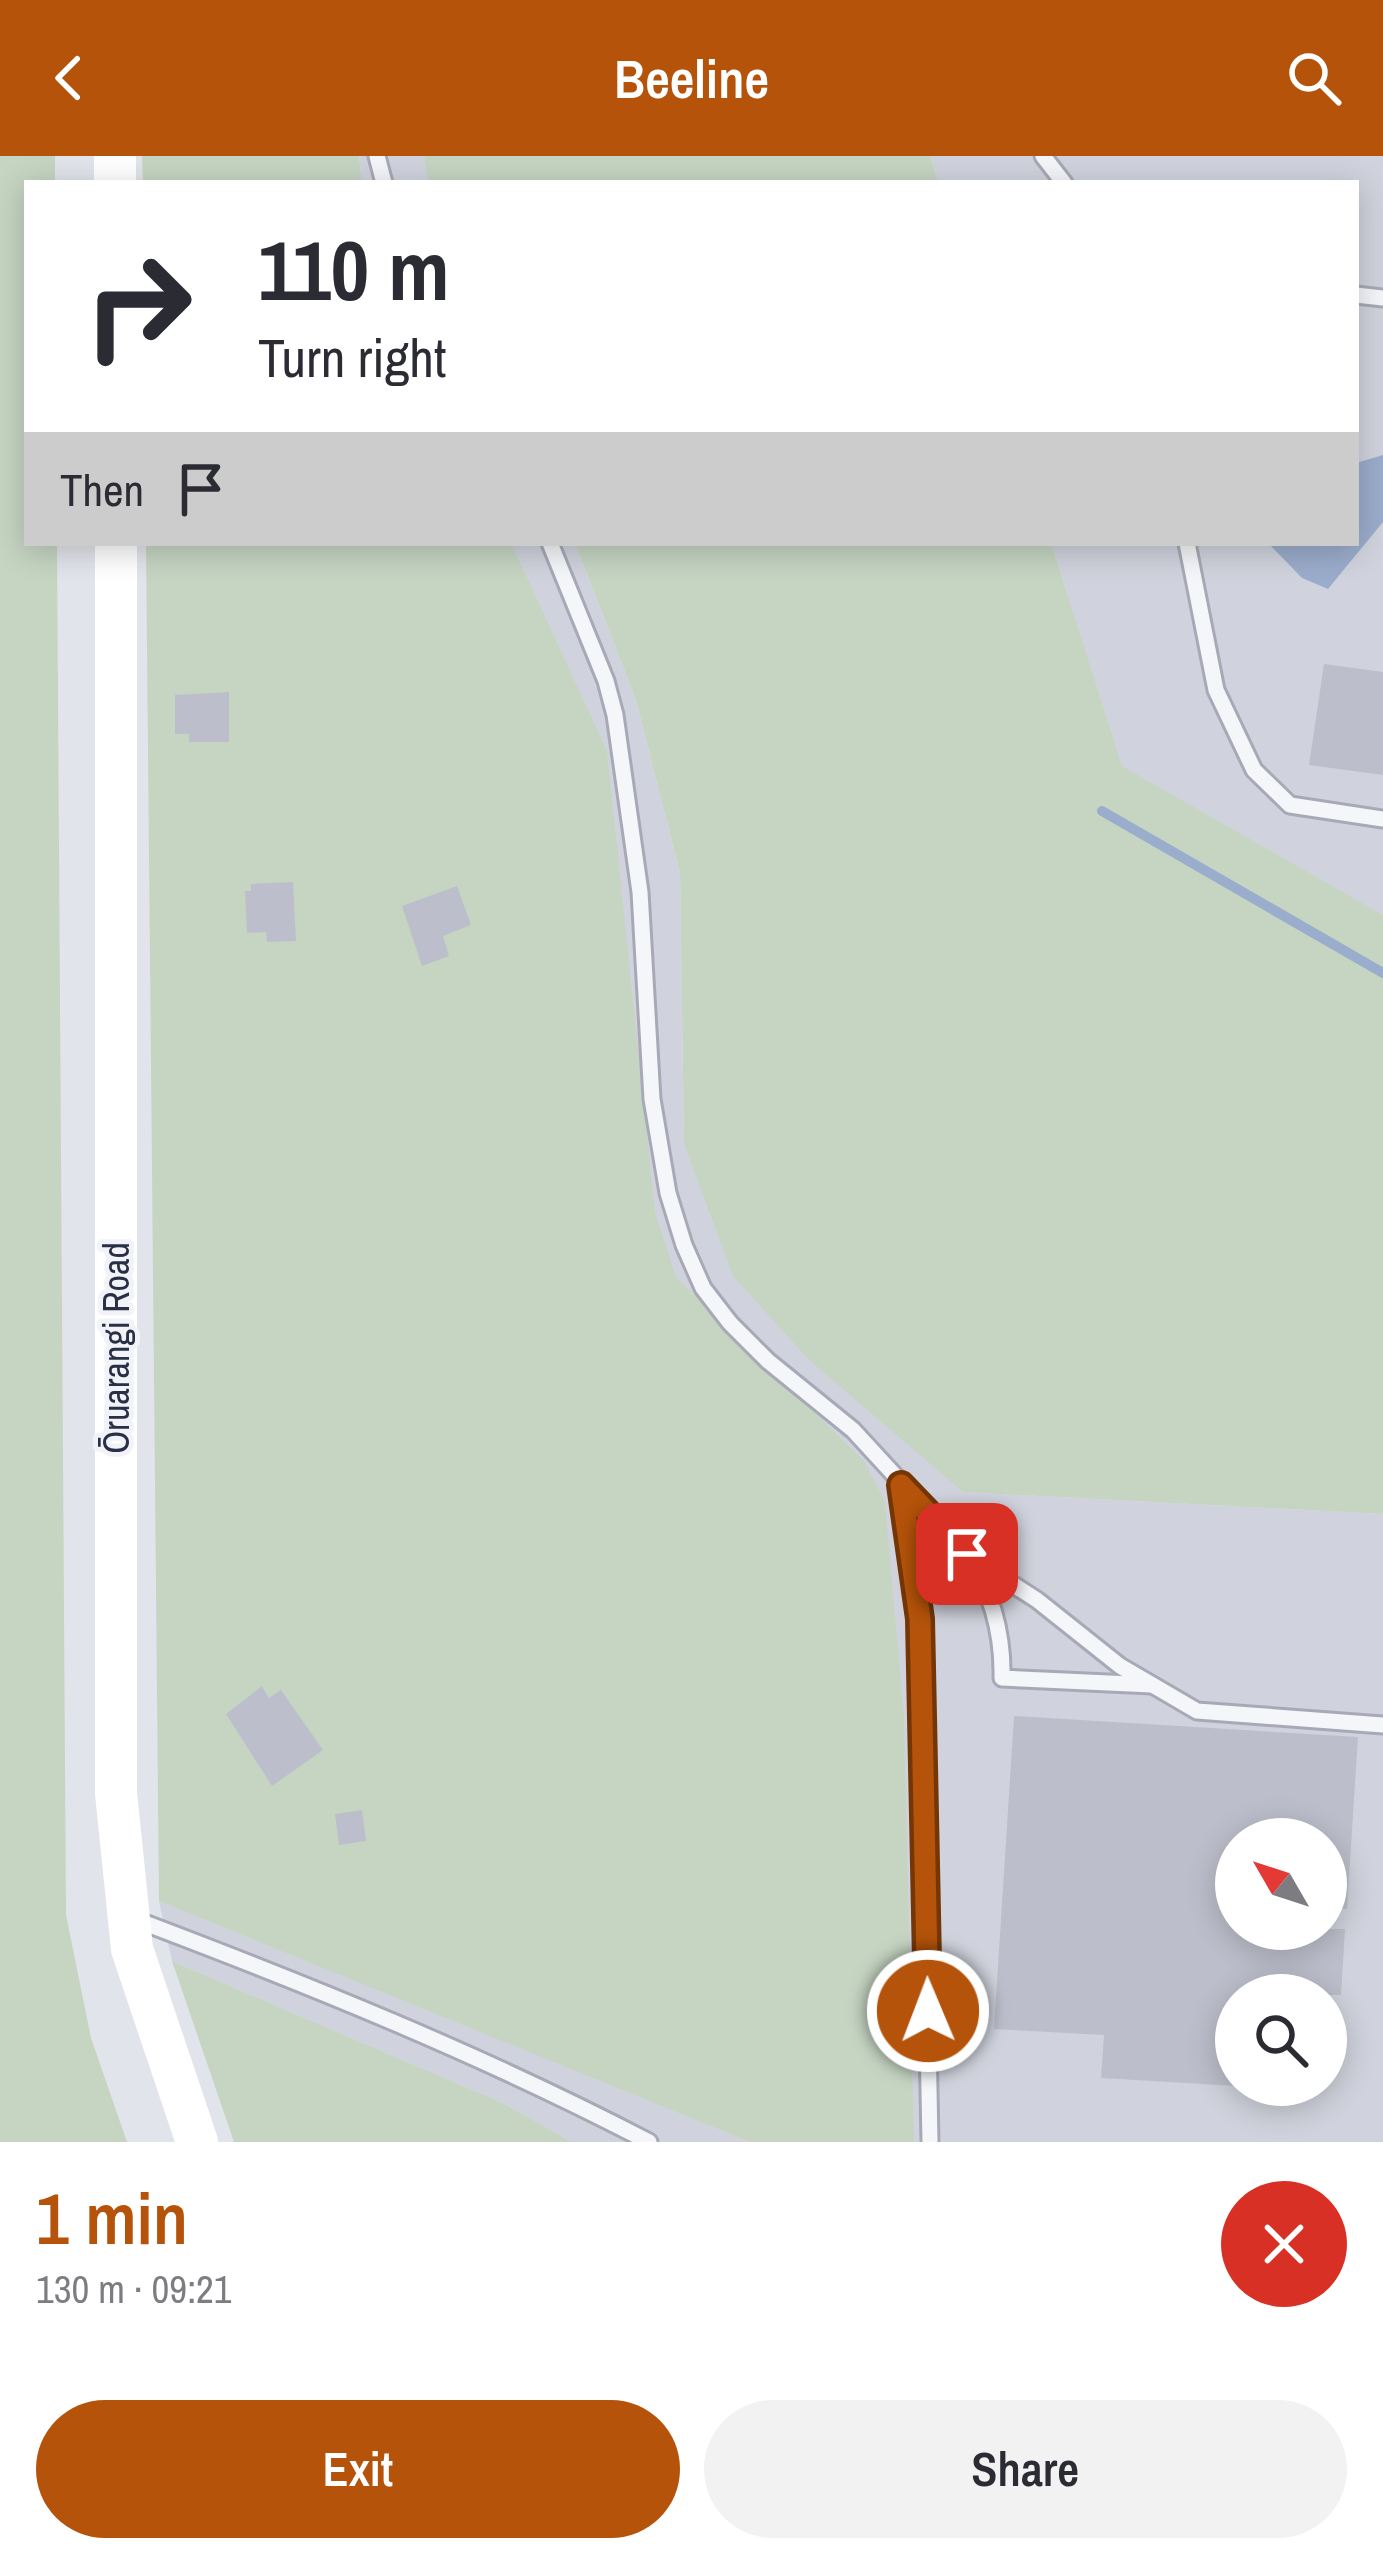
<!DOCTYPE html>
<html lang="en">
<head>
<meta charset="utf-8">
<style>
  :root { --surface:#fff; --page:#f2f2f3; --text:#2b2b33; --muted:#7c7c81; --accent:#b45309 }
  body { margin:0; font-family:"Archivo Narrow",sans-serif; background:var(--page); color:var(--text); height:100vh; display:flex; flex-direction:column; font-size:45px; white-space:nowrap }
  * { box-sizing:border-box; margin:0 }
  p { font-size:39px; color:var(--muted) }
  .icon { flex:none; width:66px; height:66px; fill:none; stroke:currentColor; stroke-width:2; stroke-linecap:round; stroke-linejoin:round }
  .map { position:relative; height:1986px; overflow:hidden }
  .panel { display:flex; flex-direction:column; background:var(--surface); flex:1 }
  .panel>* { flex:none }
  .guide { position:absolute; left:24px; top:24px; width:1335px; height:366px; border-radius:0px; box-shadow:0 6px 30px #0003; background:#fff; color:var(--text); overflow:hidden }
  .needle { width:78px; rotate:309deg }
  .controls { position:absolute; left:1215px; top:1662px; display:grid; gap:24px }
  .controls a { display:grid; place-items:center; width:132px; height:132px; border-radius:50%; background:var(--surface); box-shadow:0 6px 30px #0003; font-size:60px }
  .pin { position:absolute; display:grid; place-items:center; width:102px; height:102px; color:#fff; margin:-51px; border-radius:24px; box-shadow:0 6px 18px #0006 }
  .me { position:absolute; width:132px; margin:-66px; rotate:359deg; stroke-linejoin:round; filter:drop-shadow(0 0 9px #0008) }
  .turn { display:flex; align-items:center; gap:42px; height:252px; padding:0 36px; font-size:54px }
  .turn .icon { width:156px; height:156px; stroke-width:2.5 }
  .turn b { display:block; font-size:84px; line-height:102px }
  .then { display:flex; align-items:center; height:114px; padding:0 36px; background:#0003; gap:24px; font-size:45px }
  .round { display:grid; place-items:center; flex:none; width:126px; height:126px; border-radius:63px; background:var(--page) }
  .head { display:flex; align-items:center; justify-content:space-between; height:204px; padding:0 36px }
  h1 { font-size:72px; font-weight:600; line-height:90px; color:var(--accent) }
  .button { display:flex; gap:24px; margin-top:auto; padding:24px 36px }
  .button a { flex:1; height:138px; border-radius:72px; background:var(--accent); color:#fff; font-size:48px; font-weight:600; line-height:138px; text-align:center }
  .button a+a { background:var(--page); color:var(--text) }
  header { display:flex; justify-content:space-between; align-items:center; height:156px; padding:0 36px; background:var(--accent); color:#fff; font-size:54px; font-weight:600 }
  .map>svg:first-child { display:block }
</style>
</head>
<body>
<header><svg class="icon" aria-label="back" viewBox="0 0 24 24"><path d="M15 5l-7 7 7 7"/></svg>Beeline<svg class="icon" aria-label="search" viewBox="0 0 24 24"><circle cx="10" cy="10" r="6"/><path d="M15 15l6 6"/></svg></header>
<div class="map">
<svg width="1383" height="1986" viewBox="0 0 1383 1986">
  <rect width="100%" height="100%" fill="#e2e4eb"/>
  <g fill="#d0d3dd" fill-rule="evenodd">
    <polygon points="359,0 424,0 428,27 362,27"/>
    <polygon points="930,0 1383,0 1383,761 1121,610 1051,387 1356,387 1356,27 939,27"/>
    <path d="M511,387h64l61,157 44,173 4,271 279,348 420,22v628h-489l-249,-875zM1236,1683h90v90h-90zM1236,1839h90v90h-90z"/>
    <polygon points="159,1745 539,1898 750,1986 572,1986 505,1948 172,1805"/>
  </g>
  <g fill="#c5d5c2">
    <polygon points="0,0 55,0 55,27 27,27 27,387 57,387 66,1759 91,1882 127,1986 0,1986"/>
    <polygon points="142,0 359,0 362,27 143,27"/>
    <polygon points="424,0 930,0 939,27 428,27"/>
    <polygon points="146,387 511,387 607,595 655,1056 676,1121 864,1305 885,1345 904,1562 914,1986 750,1986 159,1745"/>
    <polygon points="575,387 1051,387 1122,610 1383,759 1383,1358 963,1336 808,1203 733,1120 684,988 680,717 636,544"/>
    <polygon points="172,1805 505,1948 572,1986 234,1986"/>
  </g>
  <polygon fill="#9badcc" points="1383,299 1383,366 1328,433 1302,422 1268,387 1356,387 1356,307"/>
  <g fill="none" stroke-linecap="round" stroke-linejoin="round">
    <polyline stroke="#9badcc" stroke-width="10" points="1102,655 1383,817"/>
  </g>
  <g fill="#bcbfcb">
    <polygon points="1324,508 1383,516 1383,619 1309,609"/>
    <polygon points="229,536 229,586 189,586 189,578 175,578 175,539"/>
    <polygon points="293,726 296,785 267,786 266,776 247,777 245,735 251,735 251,728"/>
    <polygon points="457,730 471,769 443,780 449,800 422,810 402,750"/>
    <polygon points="262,1530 269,1542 281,1534 323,1594 272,1630 226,1558"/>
    <polygon points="1014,1560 1358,1581 1347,1753 1326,1752 1326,1683 1236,1683 1236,1773 1345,1773 1341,1839 1236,1839 1236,1930 1101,1922 1104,1879 994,1873"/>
    <polygon points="362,1654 366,1685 339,1689 335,1658"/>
  </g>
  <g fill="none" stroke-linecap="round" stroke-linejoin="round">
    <g stroke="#a7aab6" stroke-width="21">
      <g id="lane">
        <polyline points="377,0 384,27"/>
        <polyline points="1043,0 1064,27"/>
        <polyline points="1356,139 1383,142"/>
        <path d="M550,387l56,138 9,34 25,177 12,207 16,94 16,52 19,43 27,35 38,38 85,69 114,124c24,37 36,80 35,124l150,7"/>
        <polyline points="1187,387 1216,534 1254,614 1290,649 1383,663"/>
        <polyline points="901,1332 920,1463 930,1986"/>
        <polyline points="972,1402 1037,1444 1120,1510 1197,1555 1383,1569"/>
        <path d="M134,1763c175,66 348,136 515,223"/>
      </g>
    </g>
    <use href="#lane" stroke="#f5f6f9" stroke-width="15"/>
    <g stroke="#fff" stroke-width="42">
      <polyline points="115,0 115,27"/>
      <polyline points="116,387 116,1637 132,1793 197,1986"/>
    </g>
  </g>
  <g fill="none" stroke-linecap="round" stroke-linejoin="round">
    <g stroke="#753606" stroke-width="30">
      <polyline id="route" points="928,1855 920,1463 901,1329 967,1398"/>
    </g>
    <use href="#route" stroke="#b45309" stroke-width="21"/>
  </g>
  <g text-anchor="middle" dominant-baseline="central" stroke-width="10" stroke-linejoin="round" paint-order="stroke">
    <g font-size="36" fill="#292f44" stroke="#f2f3f8">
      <text transform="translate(116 1192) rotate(-90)">Ōruarangi Road</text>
    </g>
  </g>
</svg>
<div class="controls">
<a><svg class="needle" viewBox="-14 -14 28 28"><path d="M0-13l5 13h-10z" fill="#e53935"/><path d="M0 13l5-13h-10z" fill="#7c7c81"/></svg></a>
<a><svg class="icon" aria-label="search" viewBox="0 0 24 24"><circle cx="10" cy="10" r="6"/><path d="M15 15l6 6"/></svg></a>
</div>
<div class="pin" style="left:967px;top:1398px;background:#d93025"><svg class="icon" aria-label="arrive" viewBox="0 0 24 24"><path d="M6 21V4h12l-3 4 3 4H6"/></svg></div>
<svg class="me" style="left:928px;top:1855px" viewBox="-20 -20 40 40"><circle r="17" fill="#b45309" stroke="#fff" stroke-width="3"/><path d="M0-11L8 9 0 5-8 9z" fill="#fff"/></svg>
<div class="guide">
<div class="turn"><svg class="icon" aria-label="right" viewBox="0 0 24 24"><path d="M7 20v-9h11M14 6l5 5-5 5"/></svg><div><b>110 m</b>Turn right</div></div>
<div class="then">Then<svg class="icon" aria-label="arrive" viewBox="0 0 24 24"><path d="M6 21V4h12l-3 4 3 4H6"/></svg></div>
</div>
</div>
<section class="panel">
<div class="head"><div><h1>1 min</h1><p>130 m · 09:21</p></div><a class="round" style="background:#d93025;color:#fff"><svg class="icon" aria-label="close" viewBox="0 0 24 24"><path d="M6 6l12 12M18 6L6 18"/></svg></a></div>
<div class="button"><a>Exit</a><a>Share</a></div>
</section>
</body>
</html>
